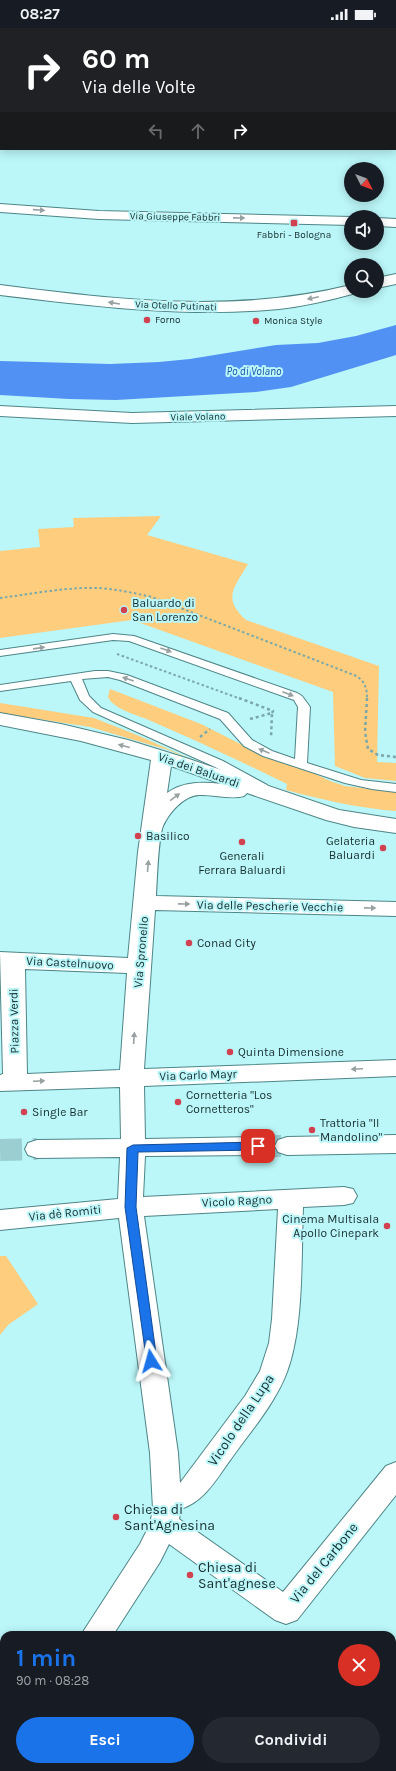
<!DOCTYPE html>
<html lang="it">
<head>
<meta charset="utf-8">
<style>
  :root { --surface:#171b24; --page:#242831; --text:#f1f3f6; --muted:#9ea1a6; --accent:#1a73e8 }
  body { margin:0; font-family:Karla,sans-serif; background:var(--page); color:var(--text); height:100vh; display:flex; flex-direction:column; font-size:15px; white-space:nowrap }
  * { box-sizing:border-box; margin:0 }
  p { font-size:13px; color:var(--muted) }
  .icon { flex:none; width:22px; height:22px; fill:none; stroke:currentColor; stroke-width:2; stroke-linecap:round; stroke-linejoin:round }
  .map { position:relative; flex:1; overflow:hidden }
  .sheet { position:absolute; left:0px; top:1603px; width:396px; height:140px; display:flex; flex-direction:column; background:var(--surface); border-radius:12px 12px 0 0; box-shadow:0 2px 10px #0003 }
  .sheet>* { flex:none }
  .top-card { position:absolute; left:0px; top:0px; width:396px; height:122px; box-shadow:0 2px 10px #0003; background:#202124; color:#fff; overflow:hidden }
  .needle { width:26px; rotate:132deg }
  .fabs { position:absolute; left:344px; top:134px; display:grid; gap:8px }
  .fabs a { display:grid; place-items:center; width:40px; height:40px; border-radius:50%; background:var(--surface); box-shadow:0 2px 10px #0003; font-size:20px }
  .pin { position:absolute; display:grid; place-items:center; width:34px; height:34px; color:#fff; margin:-17px; border-radius:8px; box-shadow:0 2px 6px #0006 }
  .me { position:absolute; width:44px; margin:-22px; rotate:352deg; stroke-linejoin:round; filter:drop-shadow(0 0 3px #0008) }
  .turn { display:flex; align-items:center; gap:14px; height:84px; padding:0 16px; font-size:18px }
  .turn .icon { width:52px; height:52px; stroke-width:2.5 }
  .turn b { display:block; font-size:28px; line-height:34px }
  .lanes { display:flex; align-items:center; height:38px; padding:0 16px; background:#0003; justify-content:center; gap:20px; direction:ltr }
  .lanes .off { opacity:.35 }
  .round { display:grid; place-items:center; flex:none; width:42px; height:42px; border-radius:21px; background:var(--page) }
  .overview { display:flex; align-items:center; justify-content:space-between; height:68px; padding:0 16px }
  h1 { font-size:24px; font-weight:700; line-height:30px; color:var(--accent) }
  .cta { display:flex; gap:8px; margin-top:auto; padding:8px 16px }
  .cta a { flex:1; height:46px; border-radius:24px; background:var(--accent); color:#fff; font-size:16px; font-weight:700; line-height:46px; text-align:center }
  .cta a+a { background:var(--page); color:var(--text) }
  .status { display:flex; justify-content:space-between; align-items:center; height:28px; padding:0 20px; background:var(--surface); direction:ltr }
  .status svg { height:11px; fill:currentColor }
  .map>svg:first-child { display:block }
</style>
</head>
<body>
<div class="status"><b>08:27</b><svg viewBox="0 0 49 12"><path d="M0 12V9h3v3zM5 12V6h3v6zM10 12V3h3v9zM15 12V0h3v12zM26 1h20v11H26zM47 4h2v5h-2z"/></svg></div>
<div class="map">
<svg width="396" height="1743" viewBox="0 0 396 1743">
  <rect width="100%" height="100%" fill="#bbf6f8"/>
  <g fill="#fece7e">
    <path d="M161,488l-14,19 101,29c-14,24 -26,34 -2,56l133,46 -2,96 19,1v18l-31,-3 -30,-12 -2,-74 -201,-72 -132,18v-87l40,-4 -2,-18 36,-2 -1,-9z"/>
    <path d="M110,661l91,35 55,28 47,16 27,13 15,5 51,6v19c-38,-3 -73,-11 -110,-21l1,-6c-47,-23 -94,-45 -143,-66 -11,-4 -31,-10 -36,-21z"/>
    <polygon points="0,675 94,690 137,707 224,746 168,722 90,699 0,685"/>
    <polygon points="0,1228 6,1228 38,1276 8,1297 0,1307"/>
  </g>
  <polygon fill="#5191f3" points="396,297 396,327 291,359 256,364 116,372 69,371 0,367 0,333 110,336 159,334 190,331 276,317 318,315 356,308"/>
  <g fill="none" stroke-linecap="round" stroke-linejoin="round">
    <g stroke="#9aced0" stroke-width="22" stroke-dasharray="22 11" stroke-linecap="butt">
      <polyline points="259,1118 287,1118"/>
      <polyline points="0,1122 37,1121"/>
    </g>
    <g stroke="#4e8587" stroke-width="2">
      <g id="lane">
        <polygon points="360,0 368,0 369,1 361,1"/>
        <polygon points="393,0 396,0 396,4 395,1 392,1"/>
        <polygon points="113,606 134,608 297,665 302,668 310,679 307,735 361,752 396,756 396,764 372,761 345,755 263,728 244,718 220,691 120,652 108,649 82,651 89,668 101,680 223,733 267,757 269,760 267,763 259,763 215,739 93,684 80,672 71,653 0,663 0,657 95,643 108,643 127,647 228,685 252,712 272,723 295,731 298,679 294,672 129,613 113,612 0,628 0,622"/>
      </g>
    </g>
    <g stroke="#4e8587" stroke-width="2">
      <g id="street">
        <rect x="395" y="61" width="1" height="8"/>
        <rect x="0" y="81" width="1" height="8"/>
        <polygon points="0,176 99,183 352,189 351,189 351,197 99,191 0,184"/>
        <polygon points="377,190 396,191 396,199 377,198"/>
        <polygon points="396,246 396,256 377,260 377,250"/>
        <path d="M0,257c119,15 233,29 351,0v6h7l-2,2c-25,7 -51,13 -77,16 -93,9 -187,-3 -279,-14z"/>
        <path d="M0,685l61,11 67,16 61,19 150,51 57,9v14l-42,-6 -28,-7 -79,-27 -3,3c-14,4 -30,-2 -45,-1 -16,1 -30,18 -36,31 -5,13 -6,54 -7,70l240,6v14l-241,-6 -11,159 252,-9v16l-252,10 1,53 114,-2 9,3 3,6 -3,6 -9,3 -114,1 -2,41 201,-10 9,2 4,7 -4,7 -9,2 -41,2c-2,51 1,119 -16,165 -12,32 -37,60 -56,87 -14,19 -26,42 -50,50l-2,10 104,73 103,-126 10,-4v33l-99,125 -11,4 -11,-4 -106,-76 -9,18 -47,73h-32l59,-91 10,-20 3,-15 -3,-56 -31,-235 -119,12v-20l118,-11 2,-42 -83,1 -9,-3 -3,-6 3,-6 9,-3 84,-1 -1,-52 -120,4v-16l3,-1 -3,-122 128,6 10,-106 13,-92 -70,-19 -81,-16zM171,738l51,18c-19,-2 -38,-3 -55,9zM25,941l102,4 -7,97 -93,4zM278,1181l-6,110 -3,24 -9,28 -15,25 -65,87 -2,-30 -34,-237z"/>
        <polygon points="396,1107 396,1125 287,1127 278,1124 275,1118 278,1112 287,1109"/>
        <polygon points="0,1677 4,1678 4,1710 0,1709"/>
        <polygon points="4,1726 4,1739 24,1739 22,1743 0,1743 0,1727"/>
        <polygon points="392,1729 396,1732 396,1743 366,1743 364,1739 392,1739"/>
        <polygon points="249,1739 281,1739 279,1743 247,1743"/>
      </g>
    </g>
    <g stroke="#4e8587" stroke-width="2">
      <g id="secondary">
        <rect x="331" y="0" width="12" height="1"/>
        <rect x="395" y="99" width="1" height="10"/>
        <polygon points="0,378 132,385 396,378 396,388 132,395 0,388"/>
      </g>
    </g>
    <g stroke="#7aa7a9" stroke-width="2" stroke-dasharray="2.5 2.5" stroke-linecap="butt">
      <path d="M0,570c32,-4 65,-11 98,-10 18,1 36,5 54,9l202,78c11,5 13,13 13,24"/>
      <polyline points="117,626 241,671"/>
    </g>
    <g stroke="#7aa7a9" stroke-width="2.5" stroke-dasharray="3 3" stroke-linecap="butt">
      <polyline points="239,670 273,683 272,685"/>
      <polyline points="367,670 365,704 368,721 378,727 396,729"/>
      <polyline points="250,691 272,685 271,709"/>
      <polyline points="200,709 210,701"/>
    </g>
    <use href="#lane" fill="#fff" fill-rule="evenodd"/>
    <use href="#street" fill="#fff" fill-rule="evenodd"/>
    <use href="#secondary" fill="#fff" fill-rule="evenodd"/>
  </g>
  <defs><path id="oneway-solid" d="M-6-.8H1V-3.2L6.5 0L1 3.2V.8H-6Z"/></defs>
  <g fill="#97a1a1">
    <use href="#oneway-solid" transform="translate(39 182) rotate(4)"/>
    <use href="#oneway-solid" transform="translate(239 190) rotate(1)"/>
    <use href="#oneway-solid" transform="translate(313 270) rotate(168)"/>
    <use href="#oneway-solid" transform="translate(114 275) rotate(-171)"/>
    <use href="#oneway-solid" transform="translate(39 620) rotate(-8)"/>
    <use href="#oneway-solid" transform="translate(166 622) rotate(20)"/>
    <use href="#oneway-solid" transform="translate(128 651) rotate(-161)"/>
    <use href="#oneway-solid" transform="translate(288 666) rotate(21)"/>
    <use href="#oneway-solid" transform="translate(124 718) rotate(-165)"/>
    <use href="#oneway-solid" transform="translate(264 723) rotate(-157)"/>
    <use href="#oneway-solid" transform="translate(175 769) rotate(-36)"/>
    <use href="#oneway-solid" transform="translate(148 838) rotate(-85)"/>
    <use href="#oneway-solid" transform="translate(184 876) rotate(1)"/>
    <use href="#oneway-solid" transform="translate(370 880) rotate(1)"/>
    <use href="#oneway-solid" transform="translate(134 1010) rotate(-86)"/>
    <use href="#oneway-solid" transform="translate(357 1041) rotate(178)"/>
    <use href="#oneway-solid" transform="translate(39 1053) rotate(-3)"/>
  </g>
  <polygon fill="#1a73e8" stroke="#114b97" points="258,1114 264,1118 258,1122 138,1124 136,1179 157,1333 155,1336 147,1336 125,1179 127,1120 133,1117"/>
  <g fill="#d14150" stroke="#bbf6f8" stroke-width="1.5">
    <rect x="290" y="191" width="8" height="8" rx="2"/>
    <circle cx="147" cy="292" r="4"/>
    <circle cx="256" cy="293" r="4"/>
    <circle cx="124" cy="582" r="4"/>
    <circle cx="138" cy="808" r="4"/>
    <circle cx="242" cy="814" r="4"/>
    <circle cx="383" cy="820" r="4"/>
    <circle cx="189" cy="915" r="4"/>
    <circle cx="230" cy="1024" r="4"/>
    <circle cx="178" cy="1074" r="4"/>
    <circle cx="24" cy="1084" r="4"/>
    <circle cx="312" cy="1102" r="4"/>
    <circle cx="387" cy="1198" r="4"/>
    <circle cx="116" cy="1489" r="4"/>
    <circle cx="190" cy="1547" r="4"/>
  </g>
  <g text-anchor="middle" dominant-baseline="central" stroke-width="4" stroke-linejoin="round" paint-order="stroke">
    <g font-size="10" fill="#172e2f" stroke="#bbf6f8">
      <text transform="translate(175 189) rotate(1)">Via Giuseppe Fabbri</text>
      <text transform="translate(176 278) rotate(2)">Via Otello Putinati</text>
      <text transform="translate(198 389) rotate(-1)">Viale Volano</text>
    </g>
    <g font-size="10" fill="#172e2f" stroke="#bbf6f8" text-anchor="start">
      <text x="294" y="207" text-anchor="middle">Fabbri - Bologna</text>
      <text x="155" y="292">Forno</text>
      <text x="264" y="293">Monica Style</text>
    </g>
    <g font-size="11" font-style="italic" fill="#1752a9" stroke="#bbf6f8">
      <text x="254" y="343">Po di Volano</text>
    </g>
    <g font-size="12" fill="#172e2f" stroke="#bbf6f8" text-anchor="start">
      <text x="132" y="575">Baluardo di<tspan x="132" dy="14">San Lorenzo</tspan></text>
      <text x="146" y="808">Basilico</text>
      <text x="375" y="813" text-anchor="end">Gelateria<tspan x="375" dy="14">Baluardi</tspan></text>
      <text x="242" y="828" text-anchor="middle">Generali<tspan x="242" dy="14">Ferrara Baluardi</tspan></text>
      <text x="197" y="915">Conad City</text>
      <text x="238" y="1024">Quinta Dimensione</text>
      <text x="186" y="1067">Cornetteria "Los<tspan x="186" dy="14">Cornetteros"</tspan></text>
      <text x="32" y="1084">Single Bar</text>
      <text x="320" y="1095">Trattoria "Il<tspan x="320" dy="14">Mandolino"</tspan></text>
      <text x="379" y="1191" text-anchor="end">Cinema Multisala<tspan x="379" dy="14">Apollo Cinepark</tspan></text>
    </g>
    <g font-size="12" fill="#172e2f" stroke="#bbf6f8">
      <text transform="translate(199 742) rotate(19)">Via dei Baluardi</text>
      <text transform="translate(270 878) rotate(1)">Via delle Pescherie Vecchie</text>
      <text transform="translate(141 924) rotate(-85)">Via Spronello</text>
      <text transform="translate(70 935) rotate(3)">Via Castelnuovo</text>
      <text transform="translate(14 993) rotate(-91)">Piazza Verdi</text>
      <text transform="translate(198 1047) rotate(-2)">Via Carlo Mayr</text>
      <text transform="translate(237 1173) rotate(-3)">Vicolo Ragno</text>
      <text transform="translate(65 1185) rotate(-6)">Via dè Romiti</text>
    </g>
    <g font-size="14" fill="#172e2f" stroke="#bbf6f8">
      <text transform="translate(241 1392) rotate(-56)">Vicolo della Lupa</text>
      <text transform="translate(324 1535) rotate(-51)">Via del Carbone</text>
    </g>
    <g font-size="14" fill="#172e2f" stroke="#bbf6f8" text-anchor="start">
      <text x="124" y="1481">Chiesa di<tspan x="124" dy="16">Sant'Agnesina</tspan></text>
      <text x="198" y="1539">Chiesa di<tspan x="198" dy="16">Sant'agnese</tspan></text>
    </g>
  </g>
</svg>
<div class="fabs">
<a><svg class="needle" viewBox="-14 -14 28 28"><path d="M0-13l5 13h-10z" fill="#e53935"/><path d="M0 13l5-13h-10z" fill="#9ea1a6"/></svg></a>
<a><svg class="icon" aria-label="sound" viewBox="0 0 24 24"><path d="M4 9h4l5-4v14l-5-4H4zM17 9q2 3 0 6"/></svg></a>
<a><svg class="icon" aria-label="search" viewBox="0 0 24 24"><circle cx="10" cy="10" r="6"/><path d="M15 15l6 6"/></svg></a>
</div>
<div class="pin" style="left:258px;top:1118px;background:#d93025"><svg class="icon" aria-label="arrive" viewBox="0 0 24 24"><path d="M6 21V4h12l-3 4 3 4H6"/></svg></div>
<svg class="me" style="left:151px;top:1333px" viewBox="-20 -20 40 40"><path d="M0-17L14 15 0 8-14 15z" fill="#1a73e8" stroke="#fff" stroke-width="4"/></svg>
<div class="top-card">
<div class="turn"><svg class="icon" aria-label="right" viewBox="0 0 24 24"><path d="M7 20v-9h11M14 6l5 5-5 5"/></svg><div><b>60 m</b>Via delle Volte</div></div>
<div class="lanes"><svg class="icon off" aria-label="left" viewBox="0 0 24 24"><path d="M17 20v-9H6M10 6l-5 5 5 5"/></svg><svg class="icon off" aria-label="ahead" viewBox="0 0 24 24"><path d="M12 20V5M6 11l6-6 6 6"/></svg><svg class="icon" aria-label="right" viewBox="0 0 24 24"><path d="M7 20v-9h11M14 6l5 5-5 5"/></svg></div>
</div>
<section class="sheet">
<div class="overview"><div><h1>1 min</h1><p>90 m · 08:28</p></div><a class="round" style="background:#d93025;color:#fff"><svg class="icon" aria-label="close" viewBox="0 0 24 24"><path d="M6 6l12 12M18 6L6 18"/></svg></a></div>
<div class="cta"><a>Esci</a><a>Condividi</a></div>
</section>
</div>
</body>
</html>
